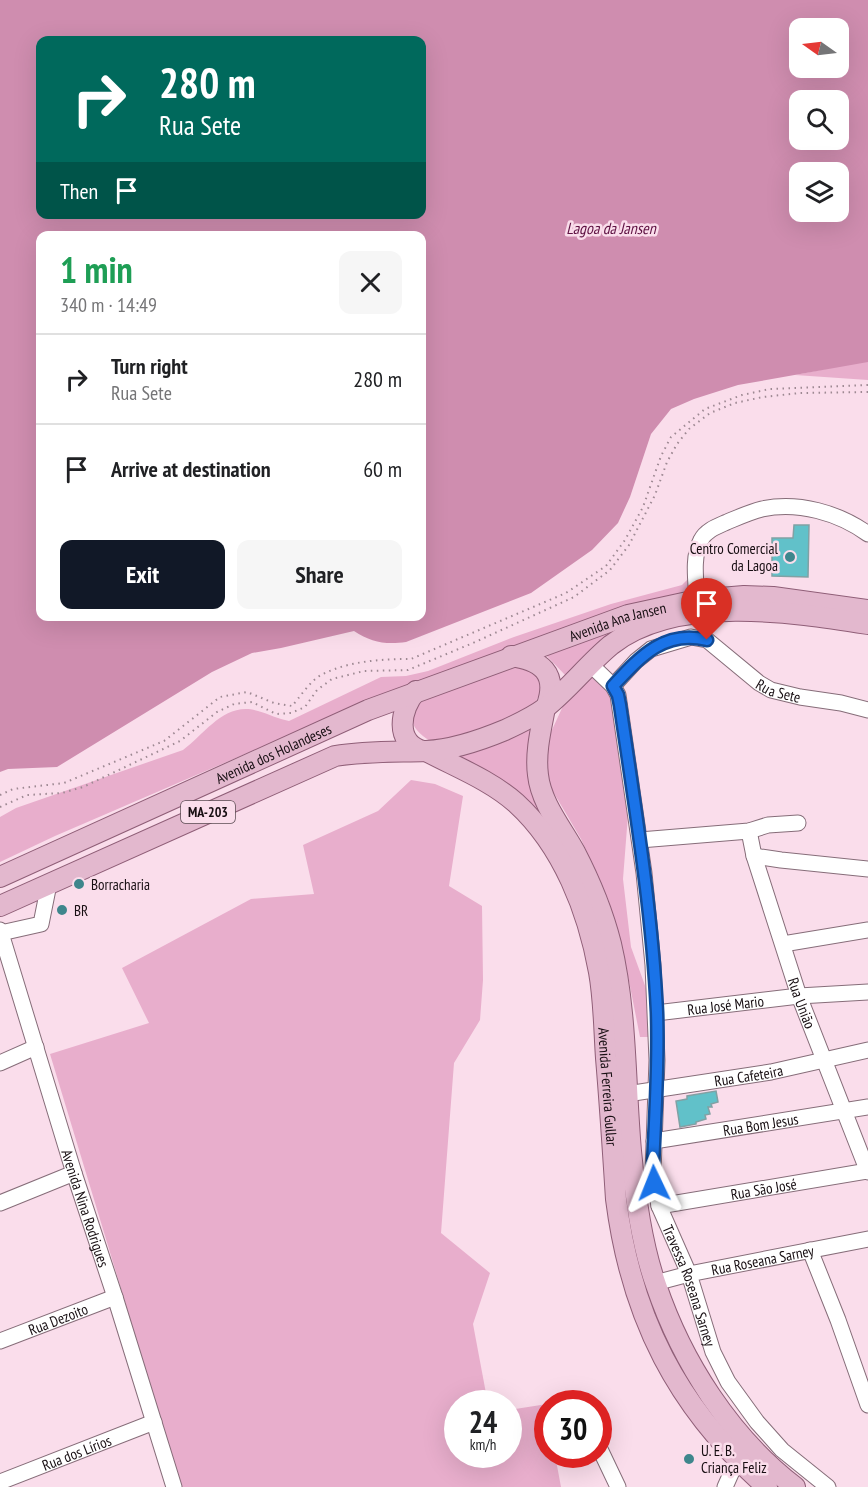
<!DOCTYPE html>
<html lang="en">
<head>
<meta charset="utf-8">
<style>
  :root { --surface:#fff; --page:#f6f6f6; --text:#202124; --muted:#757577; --line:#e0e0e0; --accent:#111827 }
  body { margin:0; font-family:"PT Sans Narrow",sans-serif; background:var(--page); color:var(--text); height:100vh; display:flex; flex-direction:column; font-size:22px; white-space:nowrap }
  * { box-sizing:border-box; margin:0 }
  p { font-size:20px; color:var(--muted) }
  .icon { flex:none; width:33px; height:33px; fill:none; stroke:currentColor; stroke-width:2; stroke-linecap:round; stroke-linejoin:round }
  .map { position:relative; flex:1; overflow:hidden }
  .drawer { position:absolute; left:36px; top:231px; width:390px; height:390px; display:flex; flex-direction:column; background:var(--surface); border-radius:12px; box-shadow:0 6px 24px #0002 }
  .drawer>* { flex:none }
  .guide { position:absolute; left:36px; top:36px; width:390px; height:183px; border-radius:12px; box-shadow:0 6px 24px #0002; background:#00695c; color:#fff; overflow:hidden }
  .needle { width:39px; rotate:284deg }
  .fabs { position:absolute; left:789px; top:18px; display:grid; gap:12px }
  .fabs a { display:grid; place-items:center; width:60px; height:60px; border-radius:12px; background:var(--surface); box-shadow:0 6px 24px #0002; font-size:30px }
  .speed { position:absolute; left:444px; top:1390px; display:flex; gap:12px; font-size:30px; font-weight:700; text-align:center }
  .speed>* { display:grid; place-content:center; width:78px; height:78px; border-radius:50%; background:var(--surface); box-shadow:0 6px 24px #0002; line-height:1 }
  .speed small { font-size:15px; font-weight:400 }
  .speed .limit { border:9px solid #d22; background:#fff; color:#111 }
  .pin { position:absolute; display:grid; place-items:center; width:51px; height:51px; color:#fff; margin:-62px -26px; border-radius:50% 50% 50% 0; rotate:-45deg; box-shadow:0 0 6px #0007 }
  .pin .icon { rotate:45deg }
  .me { position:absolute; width:66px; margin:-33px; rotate:358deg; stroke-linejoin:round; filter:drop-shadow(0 0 4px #0008) }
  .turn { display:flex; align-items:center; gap:21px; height:126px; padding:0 24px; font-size:27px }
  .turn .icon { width:78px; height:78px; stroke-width:2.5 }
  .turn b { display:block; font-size:42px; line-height:51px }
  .then { display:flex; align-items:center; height:57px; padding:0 24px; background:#0003; gap:12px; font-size:22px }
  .round { display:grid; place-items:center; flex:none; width:63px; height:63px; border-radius:12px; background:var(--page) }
  .summary { display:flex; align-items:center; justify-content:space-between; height:102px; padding:0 24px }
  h1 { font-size:36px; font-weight:700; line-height:45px; color:#1e9e55 }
  .primary-button { display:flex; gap:12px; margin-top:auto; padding:12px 24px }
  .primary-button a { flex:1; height:69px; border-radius:12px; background:var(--accent); color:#fff; font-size:24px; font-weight:700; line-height:69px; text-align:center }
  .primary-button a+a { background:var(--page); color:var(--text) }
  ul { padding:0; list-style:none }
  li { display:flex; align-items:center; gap:18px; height:90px; padding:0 24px; border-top:2px solid var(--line) }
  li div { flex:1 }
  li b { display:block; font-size:22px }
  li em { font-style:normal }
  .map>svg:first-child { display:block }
</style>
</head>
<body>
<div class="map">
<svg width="868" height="1487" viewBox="0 0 868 1487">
  <rect width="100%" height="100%" fill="#faddeb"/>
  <g fill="#e8aecc">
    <polygon points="860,362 868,362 868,380 795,375"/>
    <path d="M690,577l-1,10 -5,8 -309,103 -320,138 -55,26v-45l16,-9 167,-58c23,-17 42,-49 75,-39 11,3 20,8 31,10l92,-44 25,-1 22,-5 86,-34 97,-33 71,-19z"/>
    <polygon points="606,628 616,632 567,677 542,651"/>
    <path d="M520,666l21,11 1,13 -7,13 -34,19 -33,13 -38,6c-21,-14 -24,-25 -5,-43z"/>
    <polygon points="591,673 614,699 629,802 623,879 631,947 647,991 648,1037 640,1037 625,961 608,899 581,839 548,783 546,759 551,732 563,706"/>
    <polygon points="536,721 544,815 534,814 451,753"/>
    <polygon points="411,780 435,784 463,796 449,886 482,906 483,980 480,1020 454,1063 441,1233 490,1273 473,1324 488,1404 458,1404 458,1455 508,1455 509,1410 547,1404 548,1455 555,1455 561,1487 181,1487 50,1054 149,1023 122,968 251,899 314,894 303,845 378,811"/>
  </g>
  <path fill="#cf8daf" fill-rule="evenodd" d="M0,0h868v362l-130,23 -44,14 -23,10 -20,25 -21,63 -12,26 -26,27 -61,43 -125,49c-21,3 -35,0 -52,-11l-73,17 -29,5 -40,19 -155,95 -49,2 -8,3zM800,28h38v40h-38zM40,40h382v174h-382zM800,100h38v40h-38zM800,172h38v40h-38zM40,236h382v380h-382z"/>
  <g fill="#61c1c9" stroke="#81a1a4" stroke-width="1.5">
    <polygon points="794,525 809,525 808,577 772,576 772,538 793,538"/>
    <polygon points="716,1091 718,1102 711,1104 712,1107 708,1107 710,1114 705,1115 706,1119 696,1122 696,1124 680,1127 676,1101 687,1099 687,1096"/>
  </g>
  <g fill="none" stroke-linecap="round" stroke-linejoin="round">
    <g stroke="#866d79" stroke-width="17">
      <g id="minor">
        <path d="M697,600c-1,-19 -5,-43 4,-60 5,-10 17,-14 26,-18 12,-5 23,-10 35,-13 36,-8 77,4 106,25"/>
        <path id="s1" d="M591,665l22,21 5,9 26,178 9,92 4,95 -4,113 6,33 30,68 24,78 15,30 29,40 25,28 46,37"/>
        <path id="s2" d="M613,686l23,-25 15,-12 40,-12 16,3 52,43 12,7 29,7 41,6 27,7"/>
        <path id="s3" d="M749,831l5,25 45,140 69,176"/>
        <polyline points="640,840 749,831 768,825 798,823"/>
        <polyline points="754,856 781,860 868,869"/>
        <path id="s4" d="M0,930l74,243 41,124 59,190"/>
        <polyline points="1,933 41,924 49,884"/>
        <polyline points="783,944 868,930"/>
        <path id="s5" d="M656,1013l143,-17 69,-4"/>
        <polyline points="0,1063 36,1047"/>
        <path id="s6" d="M627,1094l144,-22 97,-22"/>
        <path id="s7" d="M654,1141l214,-34"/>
        <polyline points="0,1203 74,1173"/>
        <path id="s8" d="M659,1206l209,-35"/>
        <polyline points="810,1250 838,1320 868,1405"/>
        <path id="s9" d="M655,1283l34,-9 179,-35"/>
        <path id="s10" d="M0,1341l115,-44"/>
        <polyline points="598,1445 618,1487"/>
        <path id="s11" d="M0,1482l154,-60"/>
        <polyline points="725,1487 737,1460"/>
      </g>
    </g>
    <g stroke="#8f5e77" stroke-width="22">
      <g id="major">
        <path d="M511,656c30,4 47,17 36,49"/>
        <path d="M416,691c-16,18 -22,52 7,60"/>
        <path d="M545,708c-4,21 -10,45 -7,67 3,28 24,53 37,77 15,29 28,60 36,92 16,68 14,139 20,207 4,44 10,92 25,134 26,77 74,152 139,202"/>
        <path id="s12" d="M426,751c30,16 64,29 90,52 47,43 72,108 83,169 5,28 5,57 7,86 4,47 7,94 10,141 15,118 61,209 151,288"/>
        <path id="s13" d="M0,877l368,-167 260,-95 69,-15 47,-4 29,1 95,13"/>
        <path d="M0,906l335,-150c30,-5 60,-4 91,-5 25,-1 55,-11 79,-21 13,-6 28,-13 40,-22 24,-19 43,-44 66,-63 65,-51 181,-33 257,-21"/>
      </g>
    </g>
    <g stroke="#9e8993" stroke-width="2" stroke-dasharray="1.5 4.5" stroke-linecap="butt">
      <path d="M0,795l13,-6 51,-6 100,-42 56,-44 27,-5 27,11 18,3c8,-9 18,-25 29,-31 27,-14 60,-16 90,-16l155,-66 40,-27 19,-26 18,-33 18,-51 10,-19 34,-28 37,-14 28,-6 98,-4"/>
      <polyline points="0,807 27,795 62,793 83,787 180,741 217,712 234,704 252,702 276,714 291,713 305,707 317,690 332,679 364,671 408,670 473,643 574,597 610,570 629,545 655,495 667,462 677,444 689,429 710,413 735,403 763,397 800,393 868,392"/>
    </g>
    <use href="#minor" stroke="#fff" stroke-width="15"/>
    <use href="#major" stroke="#e3b8ce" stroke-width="20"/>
  </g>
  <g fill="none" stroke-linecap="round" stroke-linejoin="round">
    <g stroke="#114b97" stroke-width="15">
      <path id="route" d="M654,1183l-1,-16c2,-52 6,-103 4,-155 -5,-103 -22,-205 -37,-307l-2,-10 -5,-9c26,-28 51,-57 94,-46"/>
    </g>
    <use href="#route" stroke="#1a73e8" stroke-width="10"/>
  </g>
  <g fill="#3e868c" stroke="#faddeb" stroke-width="2">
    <circle cx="790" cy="557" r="6"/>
    <circle cx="79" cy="884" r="6"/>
    <circle cx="62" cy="910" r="6"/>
    <circle cx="689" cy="1459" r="6"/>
  </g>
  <g text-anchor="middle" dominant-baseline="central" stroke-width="5" stroke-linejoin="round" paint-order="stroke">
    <rect fill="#faddeb" stroke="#5b4c53" stroke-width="1.5" x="181" y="801" width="54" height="22" rx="4.5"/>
    <g font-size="14" font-weight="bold" fill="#170e12">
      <text x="208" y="812">MA-203</text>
    </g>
    <g font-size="15" fill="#170e12" stroke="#faddeb" text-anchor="start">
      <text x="778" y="548" text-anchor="end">Centro Comercial<tspan x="778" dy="17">da Lagoa</tspan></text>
      <text x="91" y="884">Borracharia</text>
      <text x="74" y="910">BR</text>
      <text x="701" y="1450">U. E. B.<tspan x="701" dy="17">Criança Feliz</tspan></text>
    </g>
    <g font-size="15" fill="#170e12" stroke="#faddeb">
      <text stroke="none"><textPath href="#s13" startOffset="669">Avenida Ana Jansen</textPath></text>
      <text stroke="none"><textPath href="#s2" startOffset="200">Rua Sete</textPath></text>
      <text stroke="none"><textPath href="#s13" startOffset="300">Avenida dos Holandeses</textPath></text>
      <text stroke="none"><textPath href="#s3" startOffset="180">Rua União</textPath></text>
      <text stroke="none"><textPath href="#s5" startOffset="70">Rua José Mario</textPath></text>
      <text stroke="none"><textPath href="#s6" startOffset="123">Rua Cafeteira</textPath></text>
      <text stroke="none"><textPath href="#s12" startOffset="411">Avenida Ferreira Gullar</textPath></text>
      <text stroke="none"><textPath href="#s7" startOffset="108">Rua Bom Jesus</textPath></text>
      <text stroke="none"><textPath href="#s8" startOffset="106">Rua São José</textPath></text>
      <text stroke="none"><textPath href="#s4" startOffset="291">Avenida Nina Rodrigues</textPath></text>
      <text stroke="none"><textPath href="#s9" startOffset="110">Rua Roseana Sarney</textPath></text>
      <text stroke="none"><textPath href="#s1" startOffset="640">Travessa Roseana Sarney</textPath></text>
      <text stroke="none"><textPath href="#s10" startOffset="62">Rua Dezoito</textPath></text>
      <text stroke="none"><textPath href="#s11" startOffset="82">Rua dos Lírios</textPath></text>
    </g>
    <g font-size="16" font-style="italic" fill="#5f1243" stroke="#faddeb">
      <text x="611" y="228">Lagoa da Jansen</text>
    </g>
  </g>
</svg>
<div class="fabs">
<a><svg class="needle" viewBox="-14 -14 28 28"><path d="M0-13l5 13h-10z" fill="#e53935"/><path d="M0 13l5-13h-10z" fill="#757577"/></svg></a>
<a><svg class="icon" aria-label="search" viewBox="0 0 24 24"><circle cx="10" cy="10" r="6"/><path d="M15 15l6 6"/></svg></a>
<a><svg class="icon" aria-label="layers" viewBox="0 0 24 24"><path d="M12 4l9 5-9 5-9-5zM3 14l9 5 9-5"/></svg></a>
</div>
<div class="speed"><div>24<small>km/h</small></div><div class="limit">30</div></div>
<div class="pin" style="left:707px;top:640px;background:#d93025"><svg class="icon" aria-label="arrive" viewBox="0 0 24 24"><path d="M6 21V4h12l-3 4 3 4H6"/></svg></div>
<svg class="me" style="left:654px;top:1183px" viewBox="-20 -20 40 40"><path d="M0-17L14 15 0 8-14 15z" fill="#1a73e8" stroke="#fff" stroke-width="4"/></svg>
<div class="guide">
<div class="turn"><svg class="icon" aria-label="right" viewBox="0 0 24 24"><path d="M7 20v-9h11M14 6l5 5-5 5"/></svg><div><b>280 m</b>Rua Sete</div></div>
<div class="then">Then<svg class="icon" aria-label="arrive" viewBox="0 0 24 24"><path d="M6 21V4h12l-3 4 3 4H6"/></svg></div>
</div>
<section class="drawer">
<div class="summary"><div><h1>1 min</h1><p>340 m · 14:49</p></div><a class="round"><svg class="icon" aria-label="close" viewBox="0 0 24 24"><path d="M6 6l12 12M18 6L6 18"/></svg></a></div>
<ul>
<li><svg class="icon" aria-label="right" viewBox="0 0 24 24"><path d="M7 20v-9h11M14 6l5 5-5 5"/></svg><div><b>Turn right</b><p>Rua Sete</p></div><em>280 m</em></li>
<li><svg class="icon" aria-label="arrive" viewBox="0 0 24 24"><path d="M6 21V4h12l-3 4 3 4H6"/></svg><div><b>Arrive at destination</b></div><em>60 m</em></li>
</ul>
<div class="primary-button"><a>Exit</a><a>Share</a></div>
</section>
</div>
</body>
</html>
